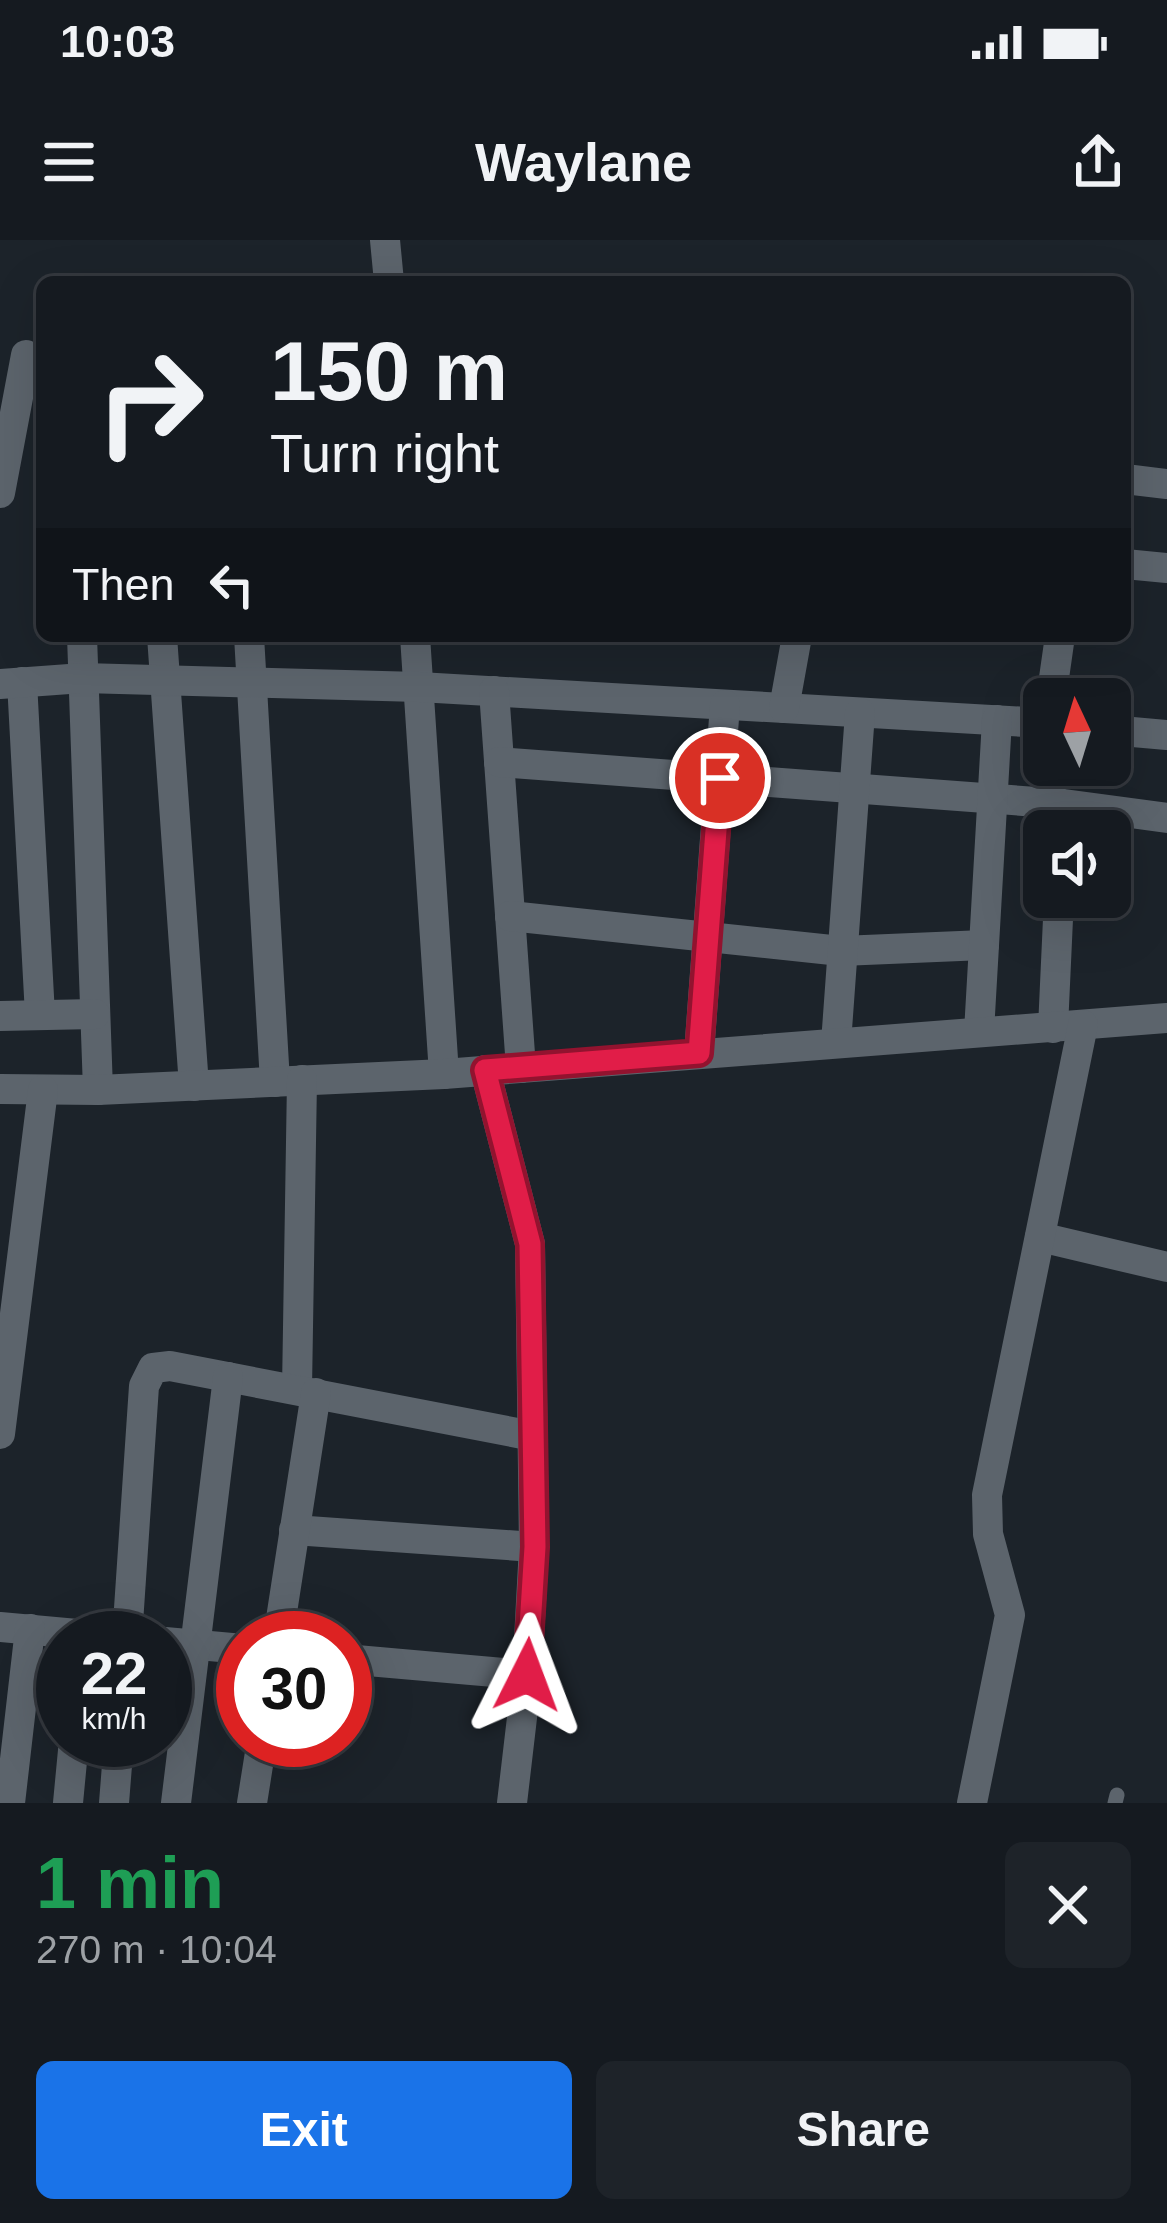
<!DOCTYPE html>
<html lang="en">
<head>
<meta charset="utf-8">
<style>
  :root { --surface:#151a20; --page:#1e2329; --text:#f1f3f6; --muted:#9da1a5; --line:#34383e; --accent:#1a73e8 }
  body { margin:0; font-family:Helvetica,sans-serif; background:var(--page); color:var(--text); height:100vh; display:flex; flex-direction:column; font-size:45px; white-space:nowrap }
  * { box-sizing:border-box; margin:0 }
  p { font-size:39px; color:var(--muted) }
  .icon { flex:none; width:66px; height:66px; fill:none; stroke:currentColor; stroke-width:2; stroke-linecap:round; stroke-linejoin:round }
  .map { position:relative; height:1563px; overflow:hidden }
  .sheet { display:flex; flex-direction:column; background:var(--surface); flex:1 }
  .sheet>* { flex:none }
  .banner { position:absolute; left:36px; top:36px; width:1095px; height:366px; border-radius:18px; box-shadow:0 12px 48px #0002,0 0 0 3px var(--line); background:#151a20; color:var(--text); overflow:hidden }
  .needle { width:78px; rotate:356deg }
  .controls { position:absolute; left:1023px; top:438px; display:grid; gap:24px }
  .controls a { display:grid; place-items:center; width:108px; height:108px; border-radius:18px; background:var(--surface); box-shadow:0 12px 48px #0002,0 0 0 3px var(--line); font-size:60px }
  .speed { position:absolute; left:36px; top:1371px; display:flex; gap:24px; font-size:60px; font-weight:700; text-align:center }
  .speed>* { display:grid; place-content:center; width:156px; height:156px; border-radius:50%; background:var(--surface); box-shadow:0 12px 48px #0002,0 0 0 3px var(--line); line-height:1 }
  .speed small { font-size:30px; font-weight:400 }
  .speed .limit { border:18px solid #d22; background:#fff; color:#111 }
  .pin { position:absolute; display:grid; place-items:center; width:102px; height:102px; color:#fff; margin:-51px; border:6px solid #fff; border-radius:50%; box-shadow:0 3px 12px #0007 }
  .me { position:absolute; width:132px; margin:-66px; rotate:3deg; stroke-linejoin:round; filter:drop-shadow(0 0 9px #0008) }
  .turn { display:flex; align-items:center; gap:42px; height:252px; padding:0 36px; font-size:54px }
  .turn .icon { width:156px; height:156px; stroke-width:2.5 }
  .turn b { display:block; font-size:84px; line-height:102px }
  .then { display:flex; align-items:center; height:114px; padding:0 36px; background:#0003; gap:24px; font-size:45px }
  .round { display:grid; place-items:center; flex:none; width:126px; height:126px; border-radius:18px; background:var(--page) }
  .overview { display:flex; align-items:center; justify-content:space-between; height:204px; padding:0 36px }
  h1 { font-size:72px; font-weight:700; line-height:90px; color:#1e9e55 }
  .primary-button { display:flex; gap:24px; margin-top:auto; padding:24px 36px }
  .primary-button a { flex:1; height:138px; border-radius:18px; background:var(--accent); color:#fff; font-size:48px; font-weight:700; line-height:138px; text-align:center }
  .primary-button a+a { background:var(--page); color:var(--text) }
  .status { display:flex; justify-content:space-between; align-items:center; height:84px; padding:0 60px; background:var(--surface); direction:ltr }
  .status svg { height:33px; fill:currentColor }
  header { display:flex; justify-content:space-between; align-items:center; height:156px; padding:0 36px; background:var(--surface); font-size:54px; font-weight:700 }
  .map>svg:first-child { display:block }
</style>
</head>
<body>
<div class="status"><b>10:03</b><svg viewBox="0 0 49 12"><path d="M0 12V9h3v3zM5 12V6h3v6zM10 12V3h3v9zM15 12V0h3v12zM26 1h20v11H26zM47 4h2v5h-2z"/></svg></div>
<header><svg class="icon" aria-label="menu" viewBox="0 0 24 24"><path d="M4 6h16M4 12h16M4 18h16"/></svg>Waylane<svg class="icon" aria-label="share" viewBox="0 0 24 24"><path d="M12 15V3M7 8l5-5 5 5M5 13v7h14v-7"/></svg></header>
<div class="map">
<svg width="1167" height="1563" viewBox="0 0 1167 1563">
  <rect width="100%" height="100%" fill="#1c232a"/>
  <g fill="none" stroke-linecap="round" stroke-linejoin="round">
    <polyline stroke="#5c646c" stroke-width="15" points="1115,1563 1117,1555"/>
    <g stroke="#5c646c" stroke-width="30">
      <polyline points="385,0 389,42"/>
      <polyline points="1125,239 1167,244"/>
      <polyline points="0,253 26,115"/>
      <polyline points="1125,324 1167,328"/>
      <polyline points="82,396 98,850"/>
      <polyline points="162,396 194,846"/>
      <polyline points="249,396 275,842"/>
      <polyline points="415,396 444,834"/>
      <polyline points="22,442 40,775"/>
      <polyline points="0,444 83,438 419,447 1044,483"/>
      <polyline points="494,451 521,828"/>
      <polyline points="1051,459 1060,396"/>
      <polyline points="784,468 797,396"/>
      <polyline points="1110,490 1167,495"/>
      <polyline points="499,522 1064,564 1167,578"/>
      <polyline points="510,676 841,711 984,705"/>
      <polyline points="0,776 95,774"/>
      <polyline points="1053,788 1059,657"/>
      <polyline points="979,792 997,480"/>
      <polyline points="836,803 860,473"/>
      <polyline points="699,813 725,465"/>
      <polyline points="485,830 530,1004 534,1307 527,1435 512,1563"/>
      <polyline points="0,849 98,850 444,834 1167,778"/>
      <polyline points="1040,997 1167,1027"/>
      <polyline points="297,1149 302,840"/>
      <polyline points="0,1194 43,850"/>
      <polyline points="294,1290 534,1307"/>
      <polyline points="0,1387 121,1398"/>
      <polyline points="127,1398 144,1146 153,1128 170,1126 533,1196"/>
      <polyline points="278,1398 316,1153"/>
      <polyline points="165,1402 243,1409"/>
      <polyline points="345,1419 527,1435"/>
      <polyline points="10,1563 30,1389"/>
      <polyline points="68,1563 74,1500"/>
      <polyline points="114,1563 119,1500"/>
      <polyline points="176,1563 228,1137"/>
      <polyline points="252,1563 262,1500"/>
      <polyline points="972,1563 1010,1375 988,1294 987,1255 1083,785"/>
    </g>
  </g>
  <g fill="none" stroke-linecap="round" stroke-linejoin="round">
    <g stroke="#92132f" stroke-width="30">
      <polyline id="route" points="527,1435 535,1307 530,1004 485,830 699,813 720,538"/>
    </g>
    <use href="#route" stroke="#e11d48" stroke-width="21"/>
  </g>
</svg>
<div class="controls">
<a><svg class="needle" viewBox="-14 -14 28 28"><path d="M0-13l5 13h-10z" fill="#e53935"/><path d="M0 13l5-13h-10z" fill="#9da1a5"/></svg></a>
<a><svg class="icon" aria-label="sound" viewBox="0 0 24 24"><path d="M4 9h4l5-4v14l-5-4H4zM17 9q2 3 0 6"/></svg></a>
</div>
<div class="speed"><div>22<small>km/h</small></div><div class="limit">30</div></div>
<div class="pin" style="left:720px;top:538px;background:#d93025"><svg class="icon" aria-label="arrive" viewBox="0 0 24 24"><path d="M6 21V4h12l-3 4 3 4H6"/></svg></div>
<svg class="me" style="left:527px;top:1435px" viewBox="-20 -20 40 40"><path d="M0-17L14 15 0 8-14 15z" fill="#e11d48" stroke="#fff" stroke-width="4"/></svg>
<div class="banner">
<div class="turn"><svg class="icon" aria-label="right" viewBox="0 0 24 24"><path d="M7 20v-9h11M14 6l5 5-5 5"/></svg><div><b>150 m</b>Turn right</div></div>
<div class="then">Then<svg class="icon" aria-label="left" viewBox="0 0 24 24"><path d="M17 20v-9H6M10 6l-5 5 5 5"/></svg></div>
</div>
</div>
<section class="sheet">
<div class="overview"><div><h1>1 min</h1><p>270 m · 10:04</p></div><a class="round"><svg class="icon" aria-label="close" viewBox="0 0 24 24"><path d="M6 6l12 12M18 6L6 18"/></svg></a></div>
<div class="primary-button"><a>Exit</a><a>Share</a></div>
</section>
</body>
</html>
